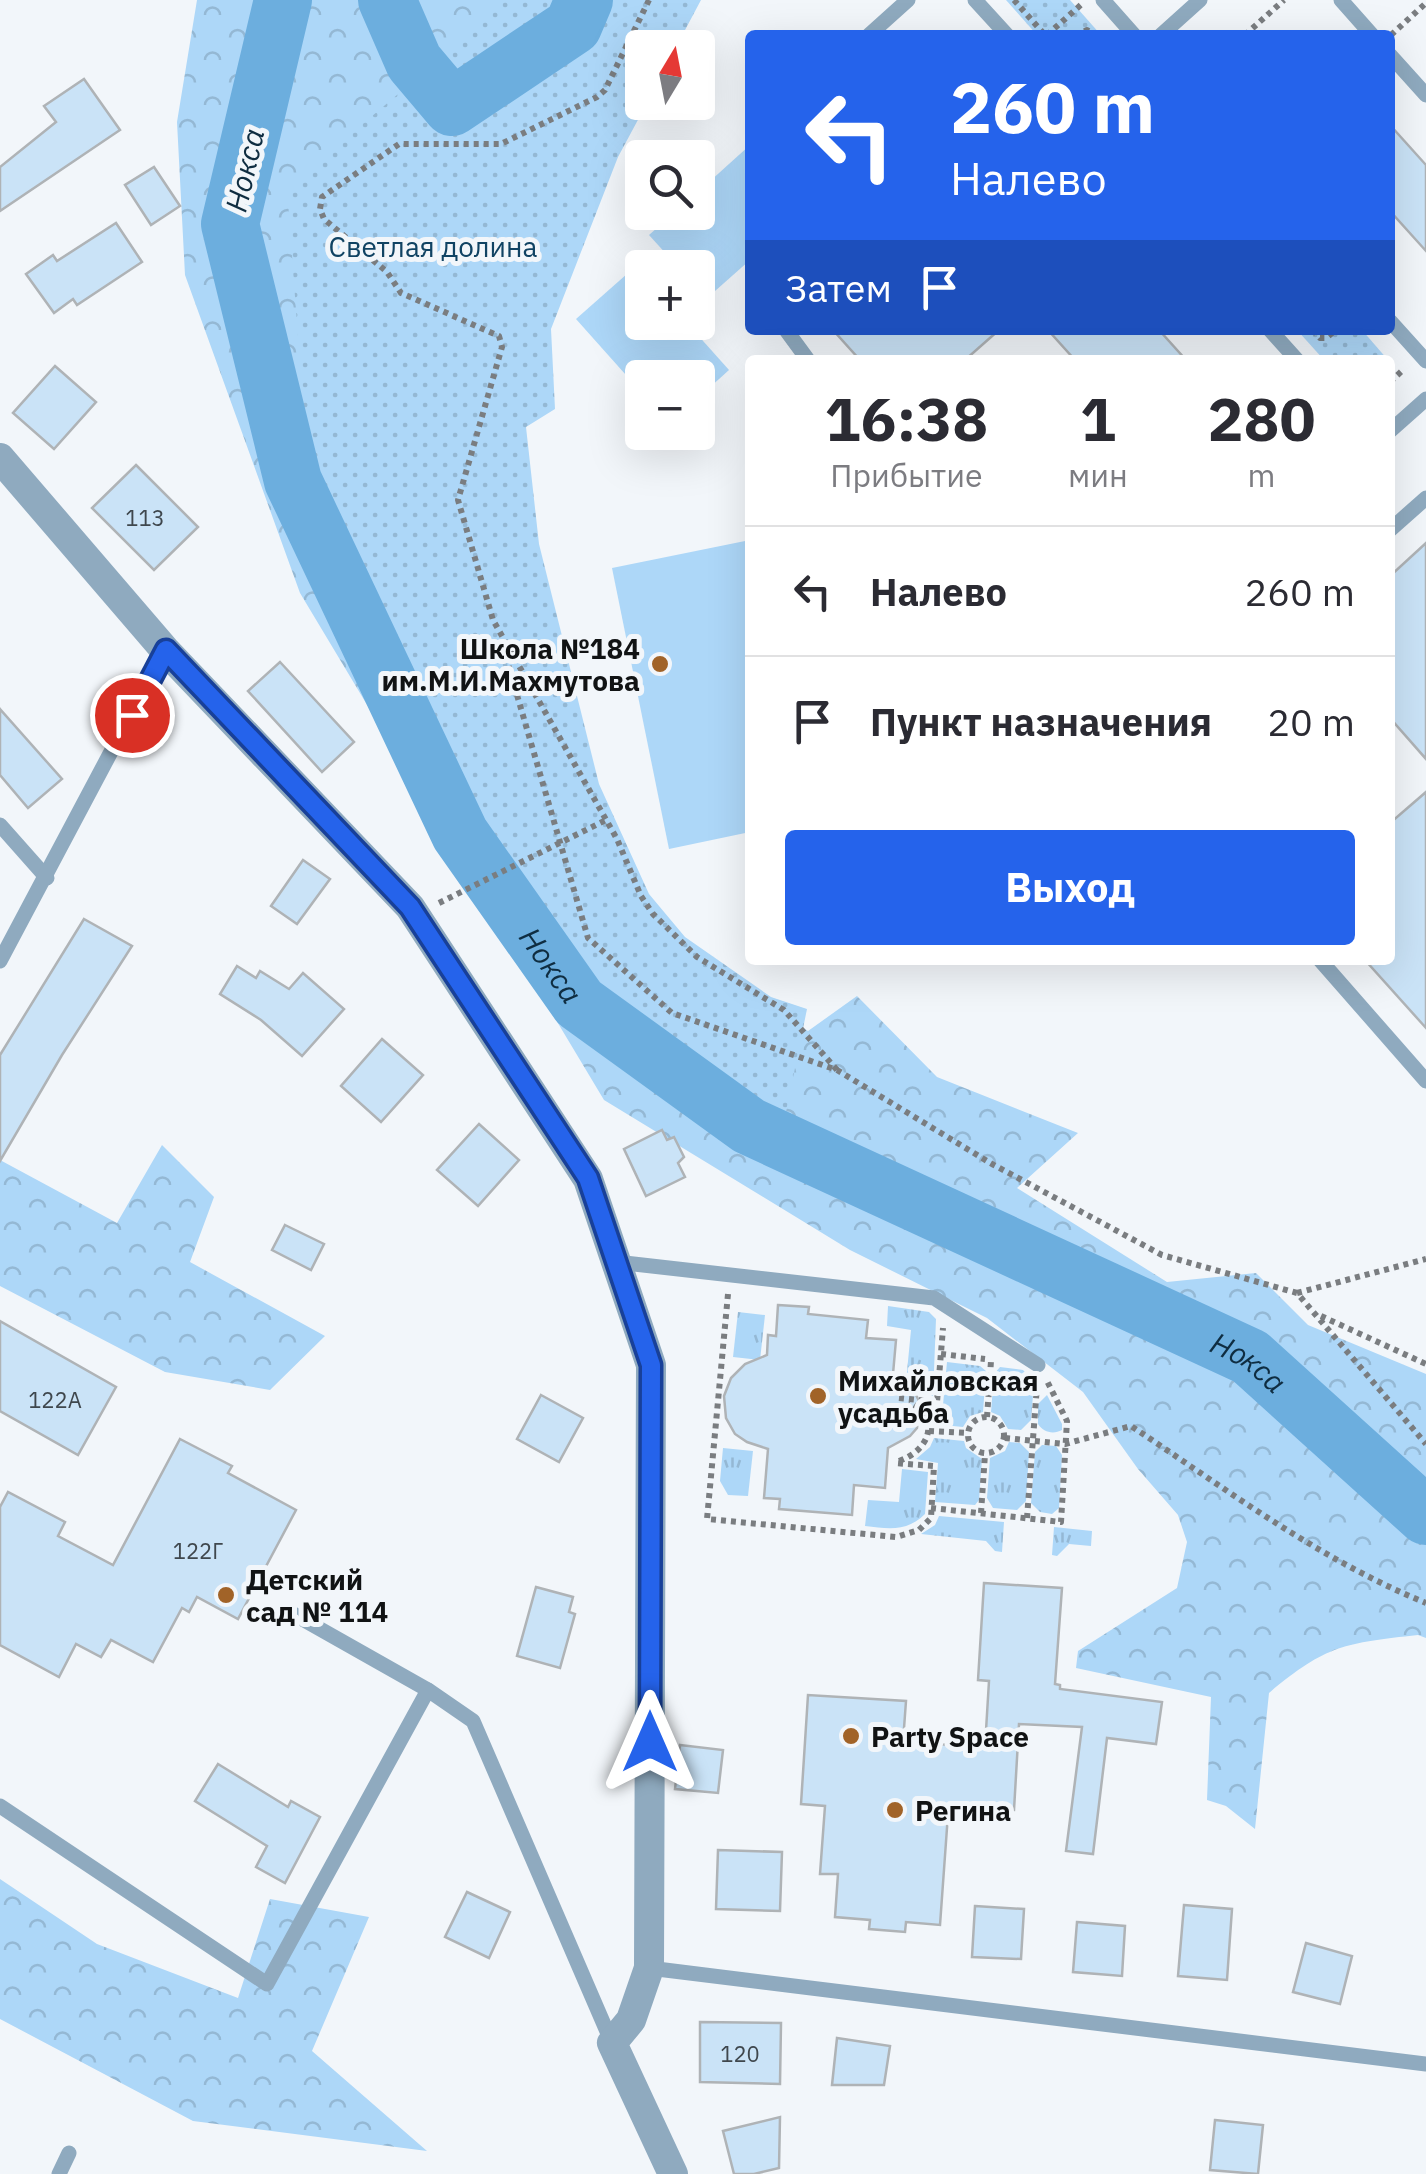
<!DOCTYPE html>
<html lang="ru">
<head>
<meta charset="utf-8">
<style>
  :root { --surface:#fff; --page:#f7f7f7; --text:#2b2b33; --muted:#7c7c81; --line:#e1e1e2; --accent:#2563eb }
  body { margin:0; font-family:"IBM Plex Sans",sans-serif; background:var(--page); color:var(--text); height:100vh; display:flex; flex-direction:column; font-size:38px; white-space:nowrap }
  * { box-sizing:border-box; margin:0 }
  p { font-size:32px; color:var(--muted) }
  .icon { flex:none; width:55px; height:55px; fill:none; stroke:currentColor; stroke-width:2; stroke-linecap:round; stroke-linejoin:round }
  .map { position:relative; flex:1; overflow:hidden }
  .details { position:absolute; left:745px; top:355px; width:650px; height:610px; display:flex; flex-direction:column; background:var(--surface); border-radius:10px; box-shadow:0 10px 40px #0002 }
  .details>* { flex:none }
  .hud { position:absolute; left:745px; top:30px; width:650px; height:305px; border-radius:10px; box-shadow:0 10px 40px #0002; background:#2563eb; color:#fff; overflow:hidden }
  .needle { width:65px; rotate:10deg }
  .fabs { position:absolute; left:625px; top:30px; display:grid; gap:20px }
  .fabs a { display:grid; place-items:center; width:90px; height:90px; border-radius:10px; background:var(--surface); box-shadow:0 10px 40px #0002; font-size:50px }
  .pin { position:absolute; display:grid; place-items:center; width:85px; height:85px; color:#fff; margin:-42px; border:5px solid #fff; border-radius:50%; box-shadow:0 2px 10px #0007 }
  .me { position:absolute; width:110px; margin:-55px; rotate:0deg; stroke-linejoin:round; filter:drop-shadow(0 0 8px #0008) }
  .turn { display:flex; align-items:center; gap:35px; height:210px; padding:0 40px; font-size:45px }
  .turn .icon { width:130px; height:130px; stroke-width:2.5 }
  .turn b { display:block; font-size:70px; line-height:85px }
  .then { display:flex; align-items:center; height:95px; padding:0 40px; background:#0003; gap:20px; font-size:38px }
  .eta { display:flex; justify-content:space-evenly; align-items:center; height:170px; text-align:center }
  .eta b { font-size:60px; font-weight:700; line-height:70px }
  .action { display:flex; gap:20px; margin-top:auto; padding:20px 40px }
  .action a { flex:1; height:115px; border-radius:10px; background:var(--accent); color:#fff; font-size:40px; font-weight:700; line-height:115px; text-align:center }
  ul { padding:0; list-style:none }
  li { display:flex; align-items:center; gap:30px; height:130px; padding:0 40px; border-top:2px solid var(--line) }
  li div { flex:1 }
  li b { display:block; font-size:38px }
  li em { font-style:normal }
  .map>svg:first-child { display:block }
</style>
</head>
<body>
<div class="map">
<svg width="1426" height="2174" viewBox="0 0 1426 2174">
  <defs>
    <pattern id="grass-tufts" width="24" height="20" patternUnits="userSpaceOnUse" patternTransform="scale(2.5)"><rect width="24" height="20" fill="#add7f8"/><path d="M3 7l-1-3M5 7V3M7 7l1-3M15 17l-1-3M17 17v-4M19 17l1-3" fill="none" stroke="#94b8d4"/></pattern>
    <pattern id="forest-crowns" width="20" height="18" patternUnits="userSpaceOnUse" patternTransform="scale(2.5)"><rect width="20" height="18" fill="#add7f8"/><path d="M2 6a3 3 0 1 1 6 0M12 15a3 3 0 1 1 6 0" fill="none" stroke="#94b8d4"/></pattern>
    <pattern id="park-dots" width="8" height="8" patternUnits="userSpaceOnUse" patternTransform="scale(2.5)"><rect width="8" height="8" fill="#add7f8"/><path d="M2 2h.1M6 6h.1" fill="none" stroke="#94b8d4" stroke-width="1.8" stroke-linecap="round"/></pattern>
  </defs>
  <rect width="100%" height="100%" fill="#f2f6fa"/>
  <g fill="url(#grass-tufts)">
    <polygon points="888,1306 929,1312 936,1319 933,1396 905,1392 911,1330 887,1326"/>
    <polygon points="738,1312 765,1315 760,1360 733,1357"/>
    <polygon points="947,1362 980,1366 986,1371 983,1412 970,1416 963,1427 933,1424 923,1404 943,1405"/>
    <polygon points="1000,1367 1023,1370 1034,1382 1031,1420 1021,1430 1008,1429 1000,1416 991,1412 994,1374"/>
    <path d="M1047,1395l15,29v6c-9,5 -19,2 -24,-6v-20z"/>
    <polygon points="934,1438 964,1441 966,1448 982,1459 979,1500 975,1505 935,1502 938,1463 916,1459 930,1447"/>
    <polygon points="1009,1442 1020,1443 1029,1452 1026,1501 1017,1510 993,1508 987,1498 990,1458 1005,1451"/>
    <polygon points="1042,1445 1056,1446 1062,1455 1059,1508 1052,1514 1040,1512 1031,1503 1035,1452"/>
    <polygon points="723,1448 753,1451 748,1496 728,1495 720,1481"/>
    <path d="M902,1469l26,3 -3,42c-18,18 -36,15 -60,12l3,-26 31,2z"/>
    <polygon points="939,1516 1004,1522 1002,1552 995,1551 986,1541 921,1534 935,1525"/>
    <polygon points="1054,1527 1092,1531 1091,1546 1069,1544 1057,1556 1052,1555"/>
  </g>
  <g fill="url(#forest-crowns)">
    <path d="M197,0h471l-211,419 179,495 172,117 49,-35 80,81 141,56 -61,55 150,94 89,-9 52,52 118,49v264l-8,-3c-73,8 -92,10 -149,58l-14,136 -29,-23 -19,-6 4,-103 -135,-29 2,-17 99,-63 10,-46 -9,-27 -40,-46 -55,-77 -96,-74 -137,-68 -246,-150 -304,-507 -115,-318 -8,-153z"/>
    <polygon points="162,1145 214,1197 190,1262 325,1336 270,1390 165,1372 0,1286 0,1160 117,1223"/>
    <polygon points="0,1879 97,1944 238,1998 270,1899 369,1917 312,2051 427,2151 193,2121 0,2019"/>
  </g>
  <g fill="url(#park-dots)">
    <polygon points="502,0 701,0 676,47 642,48 642,102 647,103 618,157 551,329 555,409 526,427 539,544 599,784 649,894 685,937 771,997 807,1009 782,1132 700,1081 470,830 308,473 287,188 488,18"/>
    <polygon points="1006,0 1070,0 1101,35 1037,35"/>
    <polygon points="1297,330 1362,330 1388,360 1324,360"/>
  </g>
  <g fill="#add7f8">
    <polygon points="750,145 750,260 706,299 698,290 698,268 678,267 649,235 674,213 698,212 698,192"/>
    <polygon points="636,266 642,273 642,322 687,323 729,370 698,398 698,378 642,378 642,393 576,319"/>
    <polygon points="750,540 750,832 669,849 612,568"/>
  </g>
  <g fill="none" stroke-linecap="round" stroke-linejoin="round">
    <g stroke="#6caede" stroke-width="58">
      <path id="s1" d="M283,0l-53,224 63,257 167,353 119,169 170,123 501,231 176,159"/>
      <polyline points="387,0 414,62 452,107 573,26 584,0"/>
    </g>
  </g>
  <g fill="#cae3f7" stroke="#afb3b6" stroke-width="2.5">
    <polygon points="84,79 120,130 0,211 0,167 56,122 44,106"/>
    <polygon points="1390,125 1426,165 1426,251 1390,211"/>
    <polygon points="154,167 180,206 151,225 125,185"/>
    <polygon points="116,223 142,262 77,305 73,299 54,313 26,274 53,255 57,261"/>
    <polygon points="833,330 999,330 965,360 860,360"/>
    <polygon points="1048,330 1159,330 1186,360 1075,360"/>
    <polygon points="55,366 96,402 54,449 13,413"/>
    <polygon points="136,465 198,527 154,570 92,508"/>
    <polygon points="1426,543 1426,759 1390,718 1390,576"/>
    <polygon points="280,662 354,742 322,772 248,691"/>
    <polygon points="0,709 62,779 28,808 0,775"/>
    <polygon points="1426,792 1426,1028 1365,960 1390,960 1390,823"/>
    <polygon points="303,860 330,879 297,924 271,906"/>
    <polygon points="84,919 132,946 62,1055 0,1161 0,1055"/>
    <polygon points="237,966 256,978 260,971 289,989 303,973 344,1009 302,1056 261,1020 220,994"/>
    <polygon points="382,1039 423,1075 381,1122 341,1086"/>
    <polygon points="479,1124 519,1160 478,1206 437,1170"/>
    <polygon points="662,1130 667,1140 674,1137 684,1157 678,1163 685,1177 646,1196 624,1149"/>
    <polygon points="285,1225 324,1244 311,1270 272,1250"/>
    <polygon points="778,1305 809,1307 808,1314 868,1320 866,1338 896,1340 893,1374 915,1393 920,1403 917,1428 910,1436 888,1448 885,1488 854,1485 852,1515 779,1509 780,1499 764,1498 768,1449 747,1442 735,1434 726,1418 724,1396 731,1378 745,1364 767,1355 768,1335 776,1336"/>
    <polygon points="0,1321 116,1387 78,1455 0,1411"/>
    <polygon points="541,1395 583,1418 559,1462 517,1439"/>
    <polygon points="180,1439 232,1466 228,1473 296,1510 238,1619 197,1597 189,1612 182,1608 153,1662 111,1640 101,1657 76,1644 59,1677 0,1645 0,1507 8,1492 65,1522 58,1536 113,1565"/>
    <polygon points="984,1583 1062,1588 1055,1684 1060,1685 1060,1689 1162,1702 1156,1744 1107,1738 1093,1854 1066,1851 1082,1727 1019,1724 1014,1810 966,1807 966,1815 948,1814 940,1925 906,1922 905,1932 869,1929 870,1920 835,1917 838,1874 820,1874 825,1806 801,1804 808,1695 906,1701 903,1742 985,1747 989,1681 978,1680"/>
    <polygon points="536,1587 573,1597 569,1612 575,1614 560,1668 517,1656"/>
    <polygon points="680,1745 723,1750 718,1793 675,1789"/>
    <polygon points="218,1764 288,1807 291,1801 320,1817 285,1883 256,1867 267,1846 195,1801"/>
    <polygon points="718,1850 782,1852 780,1911 716,1909"/>
    <polygon points="467,1892 510,1912 489,1958 445,1937"/>
    <polygon points="1184,1905 1232,1909 1227,1980 1178,1976"/>
    <polygon points="975,1906 1024,1909 1021,1959 972,1957"/>
    <polygon points="1077,1922 1125,1926 1122,1976 1073,1972"/>
    <polygon points="1306,1943 1352,1956 1340,2004 1293,1992"/>
    <polygon points="700,2022 781,2023 780,2084 700,2082"/>
    <polygon points="837,2038 890,2046 884,2085 832,2085"/>
    <polygon points="780,2117 779,2168 754,2174 734,2174 723,2131"/>
    <polygon points="1215,2120 1263,2125 1258,2174 1210,2170"/>
  </g>
  <g fill="none" stroke-linecap="round" stroke-linejoin="round">
    <g stroke="#7a7d80" stroke-width="6" stroke-dasharray="5 5" stroke-linecap="butt">
      <polyline points="649,0 605,90 597,97 501,144 399,144 322,197 320,209 324,219 387,272 401,293 499,336 502,347 458,500 493,620 617,839 641,896 653,914 697,957 784,1010 837,1070"/>
      <polyline points="1014,0 1045,35"/>
      <polyline points="1047,35 1083,3"/>
      <polyline points="1075,35 1087,30 1095,35"/>
      <polyline points="1245,35 1284,0"/>
      <polyline points="1391,35 1426,3"/>
      <polyline points="1313,330 1320,338 1326,338 1336,330"/>
      <polyline points="1390,382 1404,369"/>
      <polyline points="503,647 588,938 672,1013 837,1070 992,1164 1162,1255 1297,1293 1426,1444"/>
      <polyline points="439,903 606,820"/>
      <polyline points="1297,1293 1426,1259"/>
      <polyline points="728,1294 707,1519 896,1537 919,1530 931,1518 934,1466 894,1463"/>
      <polyline points="1321,1316 1426,1364"/>
      <polyline points="941,1354 985,1359"/>
      <polyline points="899,1398 937,1402 943,1328"/>
      <circle cx="986" cy="1435" r="18"/>
      <polyline points="987,1417 991,1361"/>
      <polyline points="929,1431 968,1433"/>
      <path d="M1005,1438l60,6 66,-18c95,63 189,134 295,177"/>
      <path d="M899,1461c31,-11 42,-42 10,-59"/>
      <polyline points="931,1508 1061,1522 1067,1421 1047,1381"/>
      <polyline points="981,1513 985,1454"/>
      <polyline points="1027,1518 1037,1386"/>
    </g>
    <g stroke="#8faabf" stroke-width="15">
      <polyline points="975,0 1007,35"/>
      <polyline points="1103,0 1134,35"/>
      <polyline points="1341,0 1372,35"/>
      <polyline points="869,35 908,0"/>
      <polyline points="1161,35 1200,0"/>
      <polyline points="1390,55 1426,95"/>
      <polyline points="1390,321 1426,361"/>
      <polyline points="786,330 808,360"/>
      <polyline points="1270,330 1297,360"/>
      <polyline points="1390,431 1426,399"/>
      <polyline points="1390,530 1426,498"/>
      <polyline points="0,825 47,878"/>
      <polyline points="1320,960 1426,1081"/>
      <polyline points="0,961 165,650"/>
      <polyline points="616,1262 934,1298 1038,1365"/>
      <polyline points="290,1612 428,1690"/>
      <polyline points="0,1806 267,1984 428,1690 473,1721 612,2043"/>
      <polyline points="649,1968 1426,2064"/>
      <polyline points="59,2174 69,2153"/>
    </g>
    <polyline stroke="#8faabf" stroke-width="30" points="0,458 165,650 410,907 588,1179 651,1365 649,1968 631,2020 612,2043 673,2174"/>
  </g>
  <g fill="none" stroke-linecap="round" stroke-linejoin="round">
    <g stroke="#184099" stroke-width="25">
      <polyline id="route" points="132,715 166,650 410,907 588,1178 651,1365 650,1742"/>
    </g>
    <use href="#route" stroke="#2563eb" stroke-width="18"/>
  </g>
  <g fill="#a16328" stroke="#f2f6fa" stroke-width="4">
    <circle cx="660" cy="664" r="10"/>
    <circle cx="818" cy="1396" r="10"/>
    <circle cx="226" cy="1595" r="10"/>
    <circle cx="851" cy="1736" r="10"/>
    <circle cx="895" cy="1810" r="10"/>
  </g>
  <g text-anchor="middle" dominant-baseline="central" stroke-width="10" stroke-linejoin="round" paint-order="stroke">
    <g font-size="22" fill="#3f474d">
      <text x="145" y="517">113</text>
      <text x="55" y="1399">122А</text>
      <text x="198" y="1550">122Г</text>
      <text x="740" y="2053">120</text>
    </g>
    <g font-size="28" fill="#104363" stroke="#f2f6fa">
      <text x="433" y="246">Светлая долина</text>
    </g>
    <g font-size="28" font-weight="bold" fill="#111314" stroke="#f2f6fa" text-anchor="start">
      <text x="640" y="648" text-anchor="end">Школа №184<tspan x="640" dy="32">им.М.И.Махмутова</tspan></text>
      <text x="838" y="1380">Михайловская<tspan x="838" dy="32">усадьба</tspan></text>
      <text x="246" y="1579">Детский<tspan x="246" dy="32">сад № 114</tspan></text>
      <text x="871" y="1736">Party Space</text>
      <text x="915" y="1810">Регина</text>
    </g>
    <g font-size="30" font-style="italic" fill="#0f2d41" stroke="#f2f6fa">
      <text transform="translate(244 170) rotate(-77)">Нокса</text>
      <text stroke="none"><textPath href="#s1" startOffset="1045">Нокса</textPath></text>
      <text stroke="none"><textPath href="#s1" startOffset="1855">Нокса</textPath></text>
    </g>
  </g>
</svg>
<div class="fabs">
<a><svg class="needle" viewBox="-14 -14 28 28"><path d="M0-13l5 13h-10z" fill="#e53935"/><path d="M0 13l5-13h-10z" fill="#7c7c81"/></svg></a>
<a><svg class="icon" aria-label="search" viewBox="0 0 24 24"><circle cx="10" cy="10" r="6"/><path d="M15 15l6 6"/></svg></a>
<a>+</a>
<a>−</a>
</div>
<div class="pin" style="left:132px;top:715px;background:#d93025"><svg class="icon" aria-label="arrive" viewBox="0 0 24 24"><path d="M6 21V4h12l-3 4 3 4H6"/></svg></div>
<svg class="me" style="left:650px;top:1742px" viewBox="-20 -20 40 40"><path d="M0-17L14 15 0 8-14 15z" fill="#2563eb" stroke="#fff" stroke-width="4"/></svg>
<div class="hud">
<div class="turn"><svg class="icon" aria-label="left" viewBox="0 0 24 24"><path d="M17 20v-9H6M10 6l-5 5 5 5"/></svg><div><b>260 m</b>Налево</div></div>
<div class="then">Затем<svg class="icon" aria-label="arrive" viewBox="0 0 24 24"><path d="M6 21V4h12l-3 4 3 4H6"/></svg></div>
</div>
<section class="details">
<div class="eta">
<div><b>16:38</b><p>Прибытие</p></div>
<div><b>1</b><p>мин</p></div>
<div><b>280</b><p>m</p></div>
</div>
<ul>
<li><svg class="icon" aria-label="left" viewBox="0 0 24 24"><path d="M17 20v-9H6M10 6l-5 5 5 5"/></svg><div><b>Налево</b></div><em>260 m</em></li>
<li><svg class="icon" aria-label="arrive" viewBox="0 0 24 24"><path d="M6 21V4h12l-3 4 3 4H6"/></svg><div><b>Пункт назначения</b></div><em>20 m</em></li>
</ul>
<div class="action"><a>Выход</a></div>
</section>
</div>
</body>
</html>
